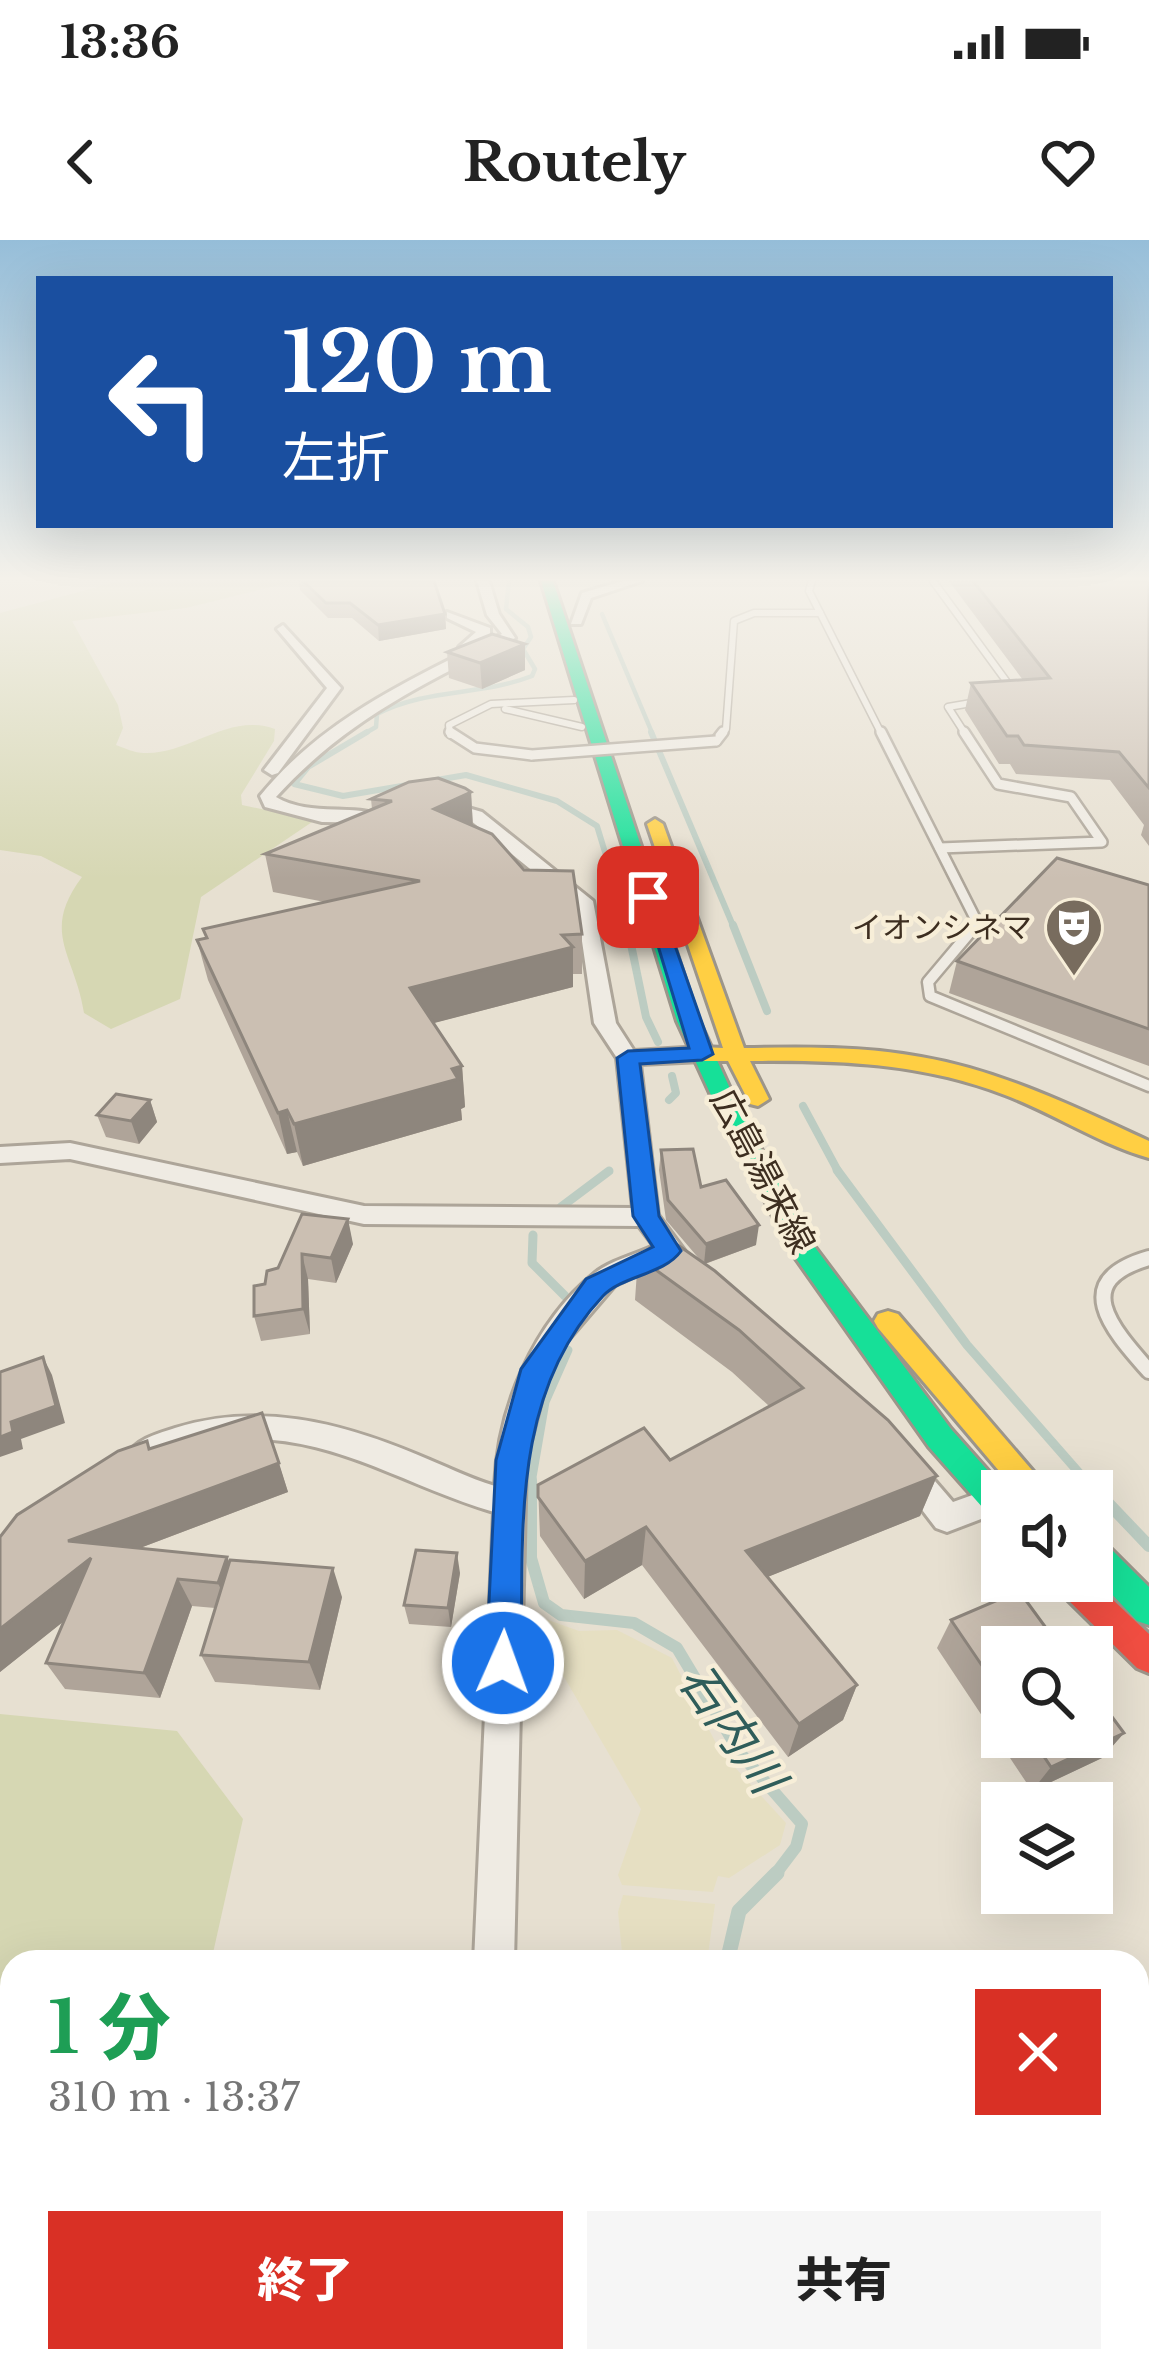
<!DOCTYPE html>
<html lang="ja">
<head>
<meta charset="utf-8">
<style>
  :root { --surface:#fff; --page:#f6f6f6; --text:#222; --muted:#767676; --accent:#d93025 }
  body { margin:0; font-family:"Libre Baskerville","Noto Sans JP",serif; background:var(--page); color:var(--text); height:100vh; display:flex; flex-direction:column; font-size:45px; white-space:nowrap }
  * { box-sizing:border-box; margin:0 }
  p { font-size:39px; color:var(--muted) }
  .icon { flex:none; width:66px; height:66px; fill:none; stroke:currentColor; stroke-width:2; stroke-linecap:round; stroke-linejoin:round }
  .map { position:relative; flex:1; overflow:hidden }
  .side { position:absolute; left:0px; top:1710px; width:1149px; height:423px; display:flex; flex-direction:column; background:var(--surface); border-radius:36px 36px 0 0; box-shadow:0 12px 48px #0002 }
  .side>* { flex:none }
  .guide { position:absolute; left:36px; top:36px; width:1077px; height:252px; border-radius:0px; box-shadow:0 12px 48px #0002; background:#1a4fa0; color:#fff; overflow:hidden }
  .controls { position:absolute; left:981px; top:1230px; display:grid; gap:24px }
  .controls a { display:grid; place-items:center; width:132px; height:132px; border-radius:0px; background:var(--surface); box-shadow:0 12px 48px #0002; font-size:60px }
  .pin { position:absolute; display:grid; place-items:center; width:102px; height:102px; color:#fff; margin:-51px; border-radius:24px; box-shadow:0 6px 18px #0006 }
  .me { position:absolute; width:132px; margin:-66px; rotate:2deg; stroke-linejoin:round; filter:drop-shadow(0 0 9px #0008) }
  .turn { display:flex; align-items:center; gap:42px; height:252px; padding:0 48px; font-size:54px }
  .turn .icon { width:156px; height:156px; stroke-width:2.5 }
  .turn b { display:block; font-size:84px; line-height:102px }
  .round { display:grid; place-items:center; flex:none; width:126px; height:126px; border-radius:0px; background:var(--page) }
  .overview { display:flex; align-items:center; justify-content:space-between; height:204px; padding:0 48px }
  h1 { font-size:72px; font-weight:800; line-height:90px; color:#1e9e55 }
  .action { display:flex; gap:24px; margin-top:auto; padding:24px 48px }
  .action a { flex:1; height:138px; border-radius:0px; background:var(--accent); color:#fff; font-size:48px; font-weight:800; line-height:138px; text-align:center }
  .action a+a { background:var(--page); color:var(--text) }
  .status { display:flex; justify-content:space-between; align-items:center; height:84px; padding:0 60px; background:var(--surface); direction:ltr }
  .status svg { height:33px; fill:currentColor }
  header { display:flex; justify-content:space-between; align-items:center; height:156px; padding:0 48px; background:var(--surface); font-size:54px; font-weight:800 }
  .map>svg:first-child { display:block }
</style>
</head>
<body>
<div class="status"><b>13:36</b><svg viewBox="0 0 49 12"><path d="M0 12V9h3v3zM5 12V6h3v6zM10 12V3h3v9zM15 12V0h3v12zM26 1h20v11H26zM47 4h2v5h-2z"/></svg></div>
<header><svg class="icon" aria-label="back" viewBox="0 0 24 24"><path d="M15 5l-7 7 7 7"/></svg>Routely<svg class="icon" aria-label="heart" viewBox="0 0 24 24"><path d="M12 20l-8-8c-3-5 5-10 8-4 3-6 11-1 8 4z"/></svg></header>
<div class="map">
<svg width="1149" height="2131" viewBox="0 0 1149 2131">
  <rect width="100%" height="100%" fill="#e7e0d1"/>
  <g fill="#e6dfc2">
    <polygon points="540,1377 579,1391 617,1390 672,1418 720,1511 786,1583 780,1605 729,1638 718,1636 713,1652 622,1645 618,1635 641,1569 532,1382"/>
    <polygon points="623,1655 715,1664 707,1722 623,1722 618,1672"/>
  </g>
  <g fill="#d6d7b3">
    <path d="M120,341h175l-109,27 -114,13 46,84 5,23 -7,17c8,3 19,8 28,8 45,2 84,-41 131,-24l-1,12 -33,54 1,10 73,15 -114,77 -21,102 -69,30 -27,-16c-9,-59 -44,-80 -2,-136l-41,-21 -41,-6v-237z"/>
    <polygon points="0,1474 177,1491 243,1579 211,1722 12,1722 12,2121 38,2121 33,2131 0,2131"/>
  </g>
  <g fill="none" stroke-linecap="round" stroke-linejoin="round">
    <g stroke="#bcccc2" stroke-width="4.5">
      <polyline points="602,374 653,495"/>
      <path d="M362,495l14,-8 1,-13c50,-26 104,-18 155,-38l3,-7 -12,-20 8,-12 -3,-10 -22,-18 3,-28"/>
    </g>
    <g stroke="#bcccc2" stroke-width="6">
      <polyline points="367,492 308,527 294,544 343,556 466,535 557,561 597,586 628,688"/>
      <polyline points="651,492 734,688"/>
    </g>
    <g stroke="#bcccc2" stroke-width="8">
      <polyline points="627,685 646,777 658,802"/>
      <polyline points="733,685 767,771"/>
      <polyline points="669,860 676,853 672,836"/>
      <polyline points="803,866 839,933"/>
    </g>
    <g stroke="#bcccc2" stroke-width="9">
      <polyline points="837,930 967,1105 1088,1243"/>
      <polyline points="561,967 609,931"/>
      <polyline points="533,995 532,1023 565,1056"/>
      <polyline points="531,1243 545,1162 568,1110"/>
    </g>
    <g stroke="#bcccc2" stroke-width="12">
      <polyline points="531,1240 531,1318 544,1363 561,1375 634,1383 677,1408 740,1513 802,1584 796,1607 774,1636"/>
      <polyline points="1086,1240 1149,1306"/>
    </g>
    <g stroke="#bcccc2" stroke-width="15">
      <polyline points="727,1722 739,1671 777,1633"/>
      <polyline points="490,2131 493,2121"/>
    </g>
    <g stroke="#ada599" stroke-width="9">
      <g id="lane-far3">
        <polyline points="812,341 809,351 882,495"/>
        <polyline points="933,341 1015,453"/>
        <polyline points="505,469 582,487"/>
        <polyline points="450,495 449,485 491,464 574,460"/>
        <polyline points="721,495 726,489 734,381 754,373 820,373"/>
        <polyline points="966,495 948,467 983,461"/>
      </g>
    </g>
    <g stroke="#ada599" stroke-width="14">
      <g id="lane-far2">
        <polyline points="450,492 475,508 532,515"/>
        <polyline points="881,492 977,682 975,688"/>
        <polyline points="716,501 723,492"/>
        <polyline points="940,608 1102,602 1071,557 998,544 964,492"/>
      </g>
    </g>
    <g stroke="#ada599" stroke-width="15">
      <polyline id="lane-far1" points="976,685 928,742 930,756 1149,846"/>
    </g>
    <g stroke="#ada599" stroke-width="20">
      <path id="lane" d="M1149,1018c-80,23 -38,70 0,113"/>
    </g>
    <g stroke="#ada599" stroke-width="6">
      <g id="street">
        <path d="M477,341h12l10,33 16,24c-91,45 -169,82 -239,159 34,21 85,5 112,22l-2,4 -64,-1 -57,-15 -5,-11c55,-68 132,-108 209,-146l-10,-3 17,-15 -29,-14v-6l43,16v6l-18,15 30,-15 -15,-19z"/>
        <polygon points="623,341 642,341 591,358 581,384 571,384 582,353"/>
        <polygon points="283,385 341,448 278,533 272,535 264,530 327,448 277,389"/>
        <path d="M440,560l42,12 111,89 23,122 18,28 68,-4 11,7 -11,7 -62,3 18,151 37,50 -13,9 -16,-12 -51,23 -48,56 -18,30 -23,89 -12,502h-40l20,-450c-96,-28 -175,-87 -279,-70 -25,4 -47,16 -71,24l-11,-3 -4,-9c7,-15 31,-21 46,-26 84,-26 164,-6 243,27 25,10 50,23 77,31 3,-78 38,-163 100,-213 15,-12 41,-19 59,-27l-15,-20 -275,-2 -294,-65 -70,4v-16l70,-4 294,63 269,2 -16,-150 -23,-35 -17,-116 -107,-87 -36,-11v-8z"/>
        <polygon points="905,1215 916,1219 953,1262 995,1247 1006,1251 1002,1251 1002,1271 947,1292 936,1288 890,1228 894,1219"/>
        <polygon points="434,2121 482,2121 480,2131 430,2131"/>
      </g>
    </g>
    <g stroke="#9c958a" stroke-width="6">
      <g id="fast">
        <polygon points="541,341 553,341 699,781 738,866 811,1002 951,1189 1006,1251 1002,1251 1002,1281 991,1277 929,1207 792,1013 716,866 677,781"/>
        <polygon points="1092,1297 1103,1301 1149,1347 1149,1385 1137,1381 1092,1333"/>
      </g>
    </g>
    <g stroke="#9c958a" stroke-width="6">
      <g id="slow">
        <path d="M655,579l8,5 81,224c59,-1 119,-2 177,9 81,14 154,50 228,84v17c-50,-14 -96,-45 -144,-63 -83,-32 -167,-35 -255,-34l19,38 -11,7 -8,-2 -22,-43h-25l-11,-7 11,-7 20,1 -76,-224z"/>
        <polygon points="888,1071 898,1074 1050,1251 1016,1251 878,1088 874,1081 878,1074"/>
      </g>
    </g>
    <g stroke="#9c958a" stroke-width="6">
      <polygon id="jam" points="1092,1340 1149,1394 1149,1433 1137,1428 1059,1351 1055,1341"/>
    </g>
    <use href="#lane-far3" stroke="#efebe3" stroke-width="6"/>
    <use href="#lane-far2" stroke="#efebe3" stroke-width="9"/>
    <use href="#lane-far1" stroke="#efebe3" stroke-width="10"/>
    <use href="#lane" stroke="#efebe3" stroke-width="14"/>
    <use href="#street" fill="#efebe3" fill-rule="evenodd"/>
    <use href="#fast" fill="#16e098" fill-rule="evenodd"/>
    <use href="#slow" fill="#ffcf43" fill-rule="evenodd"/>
    <use href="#jam" fill="#f24e42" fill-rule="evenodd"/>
    <g stroke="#ada599" stroke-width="14" stroke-linecap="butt">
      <polyline id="lane-bridge" points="532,515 716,501"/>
    </g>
    <use href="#lane-bridge" stroke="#efebe3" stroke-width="9"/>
  </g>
  <g fill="#afa499">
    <polygon points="299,341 434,341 445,374 446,389 379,401 352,378 328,378 300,350"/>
    <polygon points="949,341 1149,341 1149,606 1141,595 1144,585 1110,540 1016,534 1010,524 999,524 965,470 971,443 1023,440"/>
    <polygon points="447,412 525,430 482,449 449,438"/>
    <polygon points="471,552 473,586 582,694 582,734 573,734 573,747 433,783 462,826 465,867 461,869 462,880 303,926 297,912 287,914 208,740 197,700 206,698 203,689 325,662 273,652 265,614 372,569 371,559"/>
    <polygon points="1149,645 1149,826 949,753 957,721"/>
    <polygon points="150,860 157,882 139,904 106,897 97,875"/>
    <polygon points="661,910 701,947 756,1005 705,1024 937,1236 920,1276 767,1337 857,1445 843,1480 788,1517 642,1325 584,1359 540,1296 538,1245 670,1220 769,1166 732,1132 635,1060 638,1017 701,1021 666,980 659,930"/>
    <polygon points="302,974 353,1004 336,1043 308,1039 310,1094 261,1101 254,1076 265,1044 278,1028"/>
    <polygon points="262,1173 288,1252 140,1308 227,1317 229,1323 342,1357 320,1450 215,1442 201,1415 215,1368 192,1366 160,1458 65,1449 46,1423 64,1381 0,1432 0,1297 151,1209"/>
    <polygon points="460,1333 451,1387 409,1384 404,1365"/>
    <polygon points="951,1380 1002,1407 1002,1497 1092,1497 1124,1493 1102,1518 1032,1551 937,1408"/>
  </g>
  <g fill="#8e867d">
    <polygon points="445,374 446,389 379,401 378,385"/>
    <polygon points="525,404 525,430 482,449 480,423"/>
    <polygon points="471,552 473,590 434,569"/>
    <polygon points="573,707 573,747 415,788 410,748"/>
    <polygon points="462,826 465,867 461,869 462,880 303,926 294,884"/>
    <polygon points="150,860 157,882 139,904 131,881"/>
    <polygon points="287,870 297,912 287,914 278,873"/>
    <polygon points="348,979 353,1004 336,1043 331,1018"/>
    <polygon points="759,985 756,1005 704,1024 706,1004"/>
    <polygon points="302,1014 308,1039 310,1094 303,1069"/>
    <polygon points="43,1117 52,1135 65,1183 21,1199 23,1209 0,1217 0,1197 11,1182"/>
    <polygon points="279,1223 288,1252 95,1325 108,1346 0,1432 0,1389 68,1301"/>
    <polygon points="937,1236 920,1276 738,1349 746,1311"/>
    <polygon points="646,1287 642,1325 584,1359 585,1321"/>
    <polygon points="457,1313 460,1333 451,1387 448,1368"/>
    <polygon points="227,1317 239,1345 230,1370 218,1343"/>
    <polygon points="333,1328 342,1357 320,1450 309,1422"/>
    <polygon points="178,1339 192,1366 160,1458 144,1433"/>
    <polygon points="857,1445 843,1480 788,1517 799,1484"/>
    <polygon points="1124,1493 1102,1518 1032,1551 1051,1527"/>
  </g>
  <g fill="#cbbfb2" stroke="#8e867d" stroke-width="3">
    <polygon points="303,341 434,341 445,374 378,385 350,363 326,363"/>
    <polygon points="973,341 1149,341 1149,548 1119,512 1024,505 1018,496 1007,496 971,443 1050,438"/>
    <polygon points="492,394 525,404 480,423 447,412"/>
    <polygon points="438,538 465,548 471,552 434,569 492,594 524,630 573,631 582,694 562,695 573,707 410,748 462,826 452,829 458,839 294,884 287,870 278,873 197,700 207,698 203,689 420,641 265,614 392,561 371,559 409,542"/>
    <polygon points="1057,618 1149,645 1149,789 957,721"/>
    <polygon points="116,854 150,860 131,881 97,875"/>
    <polygon points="693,909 701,947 726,940 759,985 706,1004 668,960 661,910"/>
    <polygon points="302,974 348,979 331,1018 302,1014 303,1069 254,1076 254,1046 265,1044 267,1031 278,1028"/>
    <polygon points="665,996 715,1031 888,1180 937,1236 746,1311 857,1445 799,1484 646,1287 585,1321 538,1257 538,1245 644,1188 670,1220 803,1148 739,1090 638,1017"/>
    <polygon points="43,1117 56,1166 11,1182 13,1192 0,1197 0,1132"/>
    <polygon points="262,1173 279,1223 68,1301 227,1317 218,1343 178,1339 144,1433 46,1423 91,1318 0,1389 0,1297 17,1275 118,1211 147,1201 149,1209"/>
    <polygon points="416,1310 457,1313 448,1368 404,1365"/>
    <polygon points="230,1320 333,1328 309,1422 201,1415"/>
    <polygon points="1019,1351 1060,1407 1002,1407 1002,1455 951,1380"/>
    <polygon points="1092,1450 1124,1493 1051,1527 1031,1497 1092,1497"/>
    <polygon points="686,2121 702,2121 691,2130"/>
  </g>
  <linearGradient id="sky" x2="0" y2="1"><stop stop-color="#96bed9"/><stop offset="0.53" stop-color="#f4f1ea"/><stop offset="1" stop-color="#f4f1ea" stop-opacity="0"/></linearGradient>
  <rect width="1149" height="639" fill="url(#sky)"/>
  <path fill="#1a73e8" stroke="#114b97" stroke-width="3" d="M642,653l16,4 55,157 -11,6 -62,4 19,152 22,35c-17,24 -58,24 -78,45 -94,100 -79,240 -82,367l-5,12 -13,4 -12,-4 -5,-12 10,-203 25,-91 65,-90 67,-32 -20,-31 -16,-158 11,-7 61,-3z"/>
  <defs>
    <g id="theatre-pin" transform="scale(3)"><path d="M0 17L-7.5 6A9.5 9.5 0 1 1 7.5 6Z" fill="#786c5e" stroke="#f7eed8"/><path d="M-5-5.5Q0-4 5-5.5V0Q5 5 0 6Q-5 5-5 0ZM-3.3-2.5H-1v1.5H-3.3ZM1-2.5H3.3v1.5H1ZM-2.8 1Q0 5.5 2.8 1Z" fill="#fff"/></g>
  </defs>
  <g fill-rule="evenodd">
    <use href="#theatre-pin" x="1074" y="687"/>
  </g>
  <g text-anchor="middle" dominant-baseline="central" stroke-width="9" stroke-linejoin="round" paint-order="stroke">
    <g font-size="30" fill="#3d2e20" stroke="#f7eed8" text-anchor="end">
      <text x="1032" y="687">イオンシネマ</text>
    </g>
    <g font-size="36" fill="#3d2e20" stroke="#f7eed8">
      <text transform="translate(763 931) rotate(62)">広島湯来線</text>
    </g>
    <g font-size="48" font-style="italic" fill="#2f5d5a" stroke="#f7eed8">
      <text transform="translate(732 1488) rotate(55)">石内川</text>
    </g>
  </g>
</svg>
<div class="controls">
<a><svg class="icon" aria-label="sound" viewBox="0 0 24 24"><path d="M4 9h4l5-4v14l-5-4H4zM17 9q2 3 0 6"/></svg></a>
<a><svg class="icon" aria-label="search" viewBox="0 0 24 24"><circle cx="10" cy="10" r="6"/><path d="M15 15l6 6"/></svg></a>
<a><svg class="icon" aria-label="layers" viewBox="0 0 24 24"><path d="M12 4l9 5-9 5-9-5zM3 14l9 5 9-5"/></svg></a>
</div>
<div class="pin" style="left:648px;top:657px;background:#d93025"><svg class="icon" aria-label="arrive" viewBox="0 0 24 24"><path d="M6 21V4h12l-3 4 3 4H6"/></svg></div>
<svg class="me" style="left:503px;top:1423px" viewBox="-20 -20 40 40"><circle r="17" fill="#1a73e8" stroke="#fff" stroke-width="3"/><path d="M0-11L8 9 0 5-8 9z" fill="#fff"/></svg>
<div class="guide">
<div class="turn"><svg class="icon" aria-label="left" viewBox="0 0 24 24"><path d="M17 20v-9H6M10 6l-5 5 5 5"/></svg><div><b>120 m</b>左折</div></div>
</div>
<section class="side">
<div class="overview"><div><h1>1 分</h1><p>310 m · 13:37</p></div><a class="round" style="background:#d93025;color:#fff"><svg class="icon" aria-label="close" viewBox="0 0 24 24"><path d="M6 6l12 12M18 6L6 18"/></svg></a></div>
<div class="action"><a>終了</a><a>共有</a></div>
</section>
</div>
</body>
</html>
